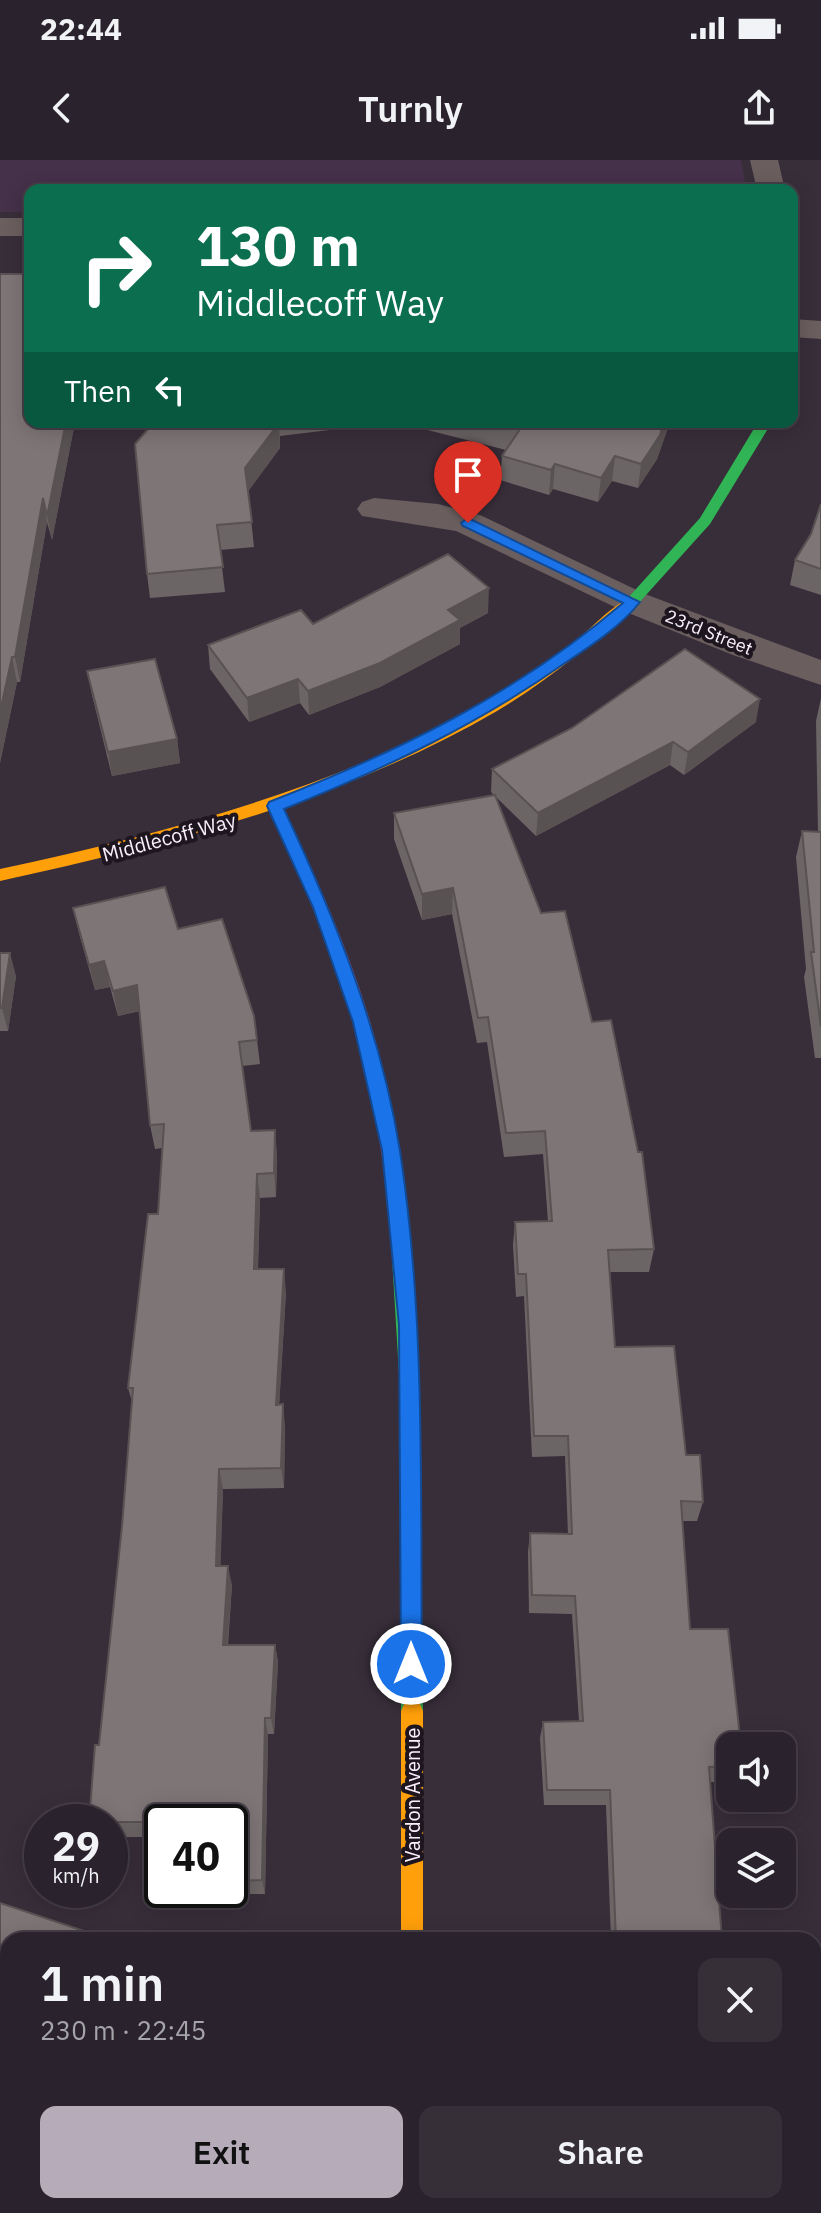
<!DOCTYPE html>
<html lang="en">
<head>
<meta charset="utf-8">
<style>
  :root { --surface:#2a222c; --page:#362f38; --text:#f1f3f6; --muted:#a5a4a9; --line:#463f48; --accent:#b6abb9 }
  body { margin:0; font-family:"IBM Plex Sans",sans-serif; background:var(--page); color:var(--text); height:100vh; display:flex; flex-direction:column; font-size:30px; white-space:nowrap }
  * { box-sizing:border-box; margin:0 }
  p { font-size:26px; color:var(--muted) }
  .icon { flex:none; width:44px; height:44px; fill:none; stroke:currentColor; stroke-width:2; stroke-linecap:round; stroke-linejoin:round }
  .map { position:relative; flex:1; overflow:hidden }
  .drawer { position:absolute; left:0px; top:1772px; width:822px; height:282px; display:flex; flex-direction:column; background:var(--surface); border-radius:24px 24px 0 0; box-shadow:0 4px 20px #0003,0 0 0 2px var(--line) }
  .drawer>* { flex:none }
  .hud { position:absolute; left:24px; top:24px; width:774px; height:244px; border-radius:16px; box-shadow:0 4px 20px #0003,0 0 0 2px var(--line); background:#0b6e4f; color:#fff; overflow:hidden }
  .fabs { position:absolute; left:716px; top:1572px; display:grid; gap:16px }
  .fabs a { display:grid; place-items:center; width:80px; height:80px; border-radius:16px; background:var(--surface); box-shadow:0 4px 20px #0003,0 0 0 2px var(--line); font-size:40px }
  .speed { position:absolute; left:24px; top:1644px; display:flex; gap:16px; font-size:40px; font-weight:700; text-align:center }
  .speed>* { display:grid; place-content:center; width:104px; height:104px; border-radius:50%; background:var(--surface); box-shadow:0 4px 20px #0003,0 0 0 2px var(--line); line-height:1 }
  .speed small { font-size:20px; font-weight:400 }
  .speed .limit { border:4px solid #111; border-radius:12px; background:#fff; color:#111 }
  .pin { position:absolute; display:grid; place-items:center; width:68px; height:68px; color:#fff; margin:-82px -34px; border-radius:50% 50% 50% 0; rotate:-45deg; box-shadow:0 0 8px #0007 }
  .pin .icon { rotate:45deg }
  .me { position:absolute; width:88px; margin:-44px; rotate:0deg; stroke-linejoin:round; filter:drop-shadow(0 0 6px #0008) }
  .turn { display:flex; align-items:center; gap:28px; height:168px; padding:0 40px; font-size:36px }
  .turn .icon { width:104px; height:104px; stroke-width:2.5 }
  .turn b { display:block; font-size:56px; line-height:68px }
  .then { display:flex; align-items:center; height:76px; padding:0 40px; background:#0003; gap:16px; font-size:30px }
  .round { display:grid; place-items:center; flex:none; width:84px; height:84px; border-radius:16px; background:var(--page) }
  .headline { display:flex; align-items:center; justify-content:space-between; height:136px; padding:0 40px }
  h1 { font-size:48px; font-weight:600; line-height:60px }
  .action { display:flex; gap:16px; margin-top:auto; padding:16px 40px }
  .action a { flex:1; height:92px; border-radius:16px; background:var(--accent); color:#111; font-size:32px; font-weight:600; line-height:92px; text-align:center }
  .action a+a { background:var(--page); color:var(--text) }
  .status { display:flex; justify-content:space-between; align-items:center; height:56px; padding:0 40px; background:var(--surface); direction:ltr }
  .status svg { height:22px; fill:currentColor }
  header { display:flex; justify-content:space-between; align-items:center; height:104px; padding:0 40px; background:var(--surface); font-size:36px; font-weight:600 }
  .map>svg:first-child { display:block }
</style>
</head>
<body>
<div class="status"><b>22:44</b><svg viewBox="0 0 49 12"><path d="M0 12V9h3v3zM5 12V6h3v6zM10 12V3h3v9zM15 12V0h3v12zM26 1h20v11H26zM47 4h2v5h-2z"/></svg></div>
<header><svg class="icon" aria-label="back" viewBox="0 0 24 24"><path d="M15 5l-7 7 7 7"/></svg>Turnly<svg class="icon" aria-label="share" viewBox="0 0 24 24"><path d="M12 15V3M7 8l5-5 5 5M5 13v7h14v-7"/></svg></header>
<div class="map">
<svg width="821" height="2053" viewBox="0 0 821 2053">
  <rect width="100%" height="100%" fill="#382e3a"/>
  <polygon fill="#45314a" points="0,0 741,0 746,28 30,30 30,52 0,52"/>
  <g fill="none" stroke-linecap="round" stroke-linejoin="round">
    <g fill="#6b5e5e" fill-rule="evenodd">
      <polygon points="750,0 778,0 785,30 757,30"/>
      <rect x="0" y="58" width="30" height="18"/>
      <polygon points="792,159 821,161 821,179 792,177"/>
      <polygon points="374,338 438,344 480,355 645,434 821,500 821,525 733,495 621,450 456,371 362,356 357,349 362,342"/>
      <rect x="376" y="2046" width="60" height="7"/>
    </g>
    <g fill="#30b455" fill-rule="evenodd">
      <polygon points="758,262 772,262 710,364 637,445 627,445 627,439 700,358"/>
      <polygon points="399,1057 405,1060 408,1065 420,1247 423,1551 420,1558 412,1561 404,1558 401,1551 401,1247 390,1065 393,1060"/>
    </g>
    <g fill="#ff9f0a" fill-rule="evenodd">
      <path d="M632,437l7,5 -2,3c-45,38 -89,76 -140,106 -153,89 -325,132 -497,170v-12c171,-37 319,-77 475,-159 29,-16 60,-36 86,-56 20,-15 49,-49 71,-57z"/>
      <polygon points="412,1541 420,1544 423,1551 423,1780 401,1780 401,1551 404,1544"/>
    </g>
    <path fill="#e5322d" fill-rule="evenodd" d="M275,640l8,6c32,70 65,141 87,215 20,66 30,135 38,204l-3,5h-12l-3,-5c-7,-69 -17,-137 -36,-204 -22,-74 -55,-145 -87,-215z"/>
  </g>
  <g fill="#6c6565" fill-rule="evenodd">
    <polygon points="0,114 30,262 75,262 52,380 47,362 20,522 17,522 0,603"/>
    <polygon points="154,262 670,262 657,299 638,328 612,321 598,342 553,329 549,335 500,320 502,296 506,290 396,262 280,276 280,288 248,331 254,387 220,390 225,432 150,438 147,414"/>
    <polygon points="821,344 821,435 790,425 795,400 811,374"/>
    <polygon points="488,453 460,468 460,484 380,527 309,555 300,543 249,562 210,509 208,485 313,464"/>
    <polygon points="87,511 177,579 180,603 112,616 92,535"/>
    <polygon points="821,538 821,898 815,898 804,817 806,809 796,697 802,671 818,672 816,561"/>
    <polygon points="756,562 684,615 670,605 536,676 496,637 541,753 592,862 654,1089 649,1112 610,1112 615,1187 686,1295 703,1342 697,1361 682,1361 690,1469 730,1586 730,1622 710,1622 722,1780 611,1780 606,1645 544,1645 540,1578 543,1562 579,1561 572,1454 529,1453 528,1392 530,1373 568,1374 565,1296 532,1297 524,1136 516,1137 513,1085 515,1062 548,1061 543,994 504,997 487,882 477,883 452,754 422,760 394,679 394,653 494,635 491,632 492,609"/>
    <path d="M73,748l105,21 79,111 3,24 -18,2 9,65 26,23 -1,43 -16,1 -2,71 28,23 -7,113 6,20 -1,63 -61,1 -3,77 12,19 -4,60h47l3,17 -4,72h-6l-3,160 -107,1 -5,-13 2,-45h-45v-15l-11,-77 23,-219 10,-124 -4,-14 30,-174 4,-66 -7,1 -5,-24 -10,-114 -22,5 -8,-29 -15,3 -16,-57zM162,1662h68v68h-68z"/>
    <polygon points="0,793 16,816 8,871 0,871"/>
    <polygon points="0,1743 8,1780 8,1946 0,1943"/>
    <rect x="561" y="2046" width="99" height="7"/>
    <polygon points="766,2046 814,2046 821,2053 766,2053"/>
  </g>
  <g fill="#585253">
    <polygon points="66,262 75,262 52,380 47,356"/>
    <polygon points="664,262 670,262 657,299 638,328 641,304"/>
    <polygon points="279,263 280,288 247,333 245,308"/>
    <polygon points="615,296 612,321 598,342 601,318"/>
    <polygon points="555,304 553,329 549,335 551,310"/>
    <polygon points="43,338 47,362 20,522 15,497"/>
    <polygon points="489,428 488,453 460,468 460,484 380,527 309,555 308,531 448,450"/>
    <polygon points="12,497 17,522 0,603 0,552"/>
    <polygon points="298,519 300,543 249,562 247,538"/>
    <polygon points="760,539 756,562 684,615 688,592"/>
    <polygon points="177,579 180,603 112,616 108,592"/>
    <polygon points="673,582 670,605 536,676 538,653"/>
    <polygon points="453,728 452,754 422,760 422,734"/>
    <polygon points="10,793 16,816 8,871 2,848"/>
    <polygon points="104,801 110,827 95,830 89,805"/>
    <polygon points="137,825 142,850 118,856 113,831"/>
    <polygon points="275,970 277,994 276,1037 274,1013"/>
    <polygon points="257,1014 260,1038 257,1131 254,1109"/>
    <polygon points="284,1109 286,1132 278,1266 276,1245"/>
    <polygon points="283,1244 285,1265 284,1328 281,1308"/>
    <polygon points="219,1309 223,1329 220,1425 216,1406"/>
    <polygon points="228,1406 232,1425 226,1502 223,1485"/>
    <polygon points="275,1485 278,1502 274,1574 271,1558"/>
    <polygon points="265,1558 268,1574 265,1734 262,1720"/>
    <polygon points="246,2046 255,2046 251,2053 242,2053"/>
  </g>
  <g fill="#7e7576" stroke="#585253" stroke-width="2">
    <polygon points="0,114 30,114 30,262 66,262 47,356 43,338 15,497 12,497 0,552"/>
    <polygon points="154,262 274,262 279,263 245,308 252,362 217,365 223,407 147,414 135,284"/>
    <polygon points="493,262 664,262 660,275 641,304 615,296 601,318 555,304 551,310 502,296 520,269"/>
    <polygon points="821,344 821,409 795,400 811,374"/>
    <polygon points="448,394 489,428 448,450 460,460 380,503 308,531 298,519 247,538 208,485 301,450 313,464"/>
    <polygon points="685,489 760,539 688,592 673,582 538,653 492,609 572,568"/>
    <polygon points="155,499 177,579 108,592 87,511"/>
    <polygon points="495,635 541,753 565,751 592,862 611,860 638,992 642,992 654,1089 608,1090 615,1187 674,1186 686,1295 700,1295 703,1342 681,1341 690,1469 728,1469 741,1586 730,1586 730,1606 709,1607 722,1780 616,1780 610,1630 547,1630 543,1562 583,1561 575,1436 532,1435 530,1373 572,1374 568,1276 534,1276 526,1114 518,1114 515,1062 552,1061 545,971 506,973 488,857 478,858 453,728 422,734 394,653"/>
    <polygon points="802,671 821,672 821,867 811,792 814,792"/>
    <polygon points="165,727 178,769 222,759 254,856 257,880 239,882 251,971 275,970 274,1013 257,1014 254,1109 284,1109 276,1245 283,1244 281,1308 219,1309 216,1406 228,1406 223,1485 275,1485 271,1558 265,1558 262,1720 230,1721 230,1662 162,1662 162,1722 153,1722 156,1662 89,1662 95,1585 99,1585 122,1366 133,1228 128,1228 148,1054 158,1054 164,964 150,965 137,825 113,831 104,801 89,805 73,748"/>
    <polygon points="0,793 10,793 2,848 0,848"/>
    <polygon points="0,1743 111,1780 8,1780 8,1939 0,1936"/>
    <polygon points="814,2013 821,2013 821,2053 778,2053 777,2046 814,2046"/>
    <polygon points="101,2046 246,2046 242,2053 111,2053"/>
    <rect x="565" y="2046" width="95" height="7"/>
  </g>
  <path fill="#1a73e8" stroke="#114b97" stroke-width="2" d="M468,358l172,84c-19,24 -49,44 -75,61 -88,62 -181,106 -281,146 51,109 97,222 116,342 26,169 20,342 22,513l-3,7 -8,3 -7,-3 -3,-7 -2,-339 -17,-175 -29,-128 -40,-115 -46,-101 2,-4c131,-51 247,-108 354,-199l-160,-77 -2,-3z"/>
  <g text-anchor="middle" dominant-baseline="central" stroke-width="8" stroke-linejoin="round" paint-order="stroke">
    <g font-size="18" fill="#faeffd" stroke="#1d161f">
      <text transform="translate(709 472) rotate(22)">23rd Street</text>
    </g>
    <g font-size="20" fill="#faeffd" stroke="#1d161f">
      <text transform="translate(169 677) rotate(-15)">Middlecoff Way</text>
      <text transform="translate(412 1635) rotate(-90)">Vardon Avenue</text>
    </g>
  </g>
</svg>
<div class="fabs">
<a><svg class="icon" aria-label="sound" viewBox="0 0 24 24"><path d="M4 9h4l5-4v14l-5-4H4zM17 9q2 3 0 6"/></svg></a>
<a><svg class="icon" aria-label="layers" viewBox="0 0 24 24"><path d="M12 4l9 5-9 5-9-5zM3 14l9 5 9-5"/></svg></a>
</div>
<div class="speed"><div>29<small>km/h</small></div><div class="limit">40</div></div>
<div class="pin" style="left:468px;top:363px;background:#d93025"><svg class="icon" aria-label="arrive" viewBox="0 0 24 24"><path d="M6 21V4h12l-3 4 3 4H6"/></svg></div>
<svg class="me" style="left:411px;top:1504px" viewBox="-20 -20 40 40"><circle r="17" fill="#1a73e8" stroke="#fff" stroke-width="3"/><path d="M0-11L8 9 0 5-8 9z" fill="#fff"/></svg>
<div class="hud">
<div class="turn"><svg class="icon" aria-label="right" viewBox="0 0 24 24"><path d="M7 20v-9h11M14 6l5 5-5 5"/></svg><div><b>130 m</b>Middlecoff Way</div></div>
<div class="then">Then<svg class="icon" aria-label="left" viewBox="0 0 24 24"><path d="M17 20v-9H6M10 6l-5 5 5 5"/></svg></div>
</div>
<section class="drawer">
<div class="headline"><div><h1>1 min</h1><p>230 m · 22:45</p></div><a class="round"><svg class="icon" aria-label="close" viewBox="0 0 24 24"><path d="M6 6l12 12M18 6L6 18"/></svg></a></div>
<div class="action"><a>Exit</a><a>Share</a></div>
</section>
</div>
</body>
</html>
